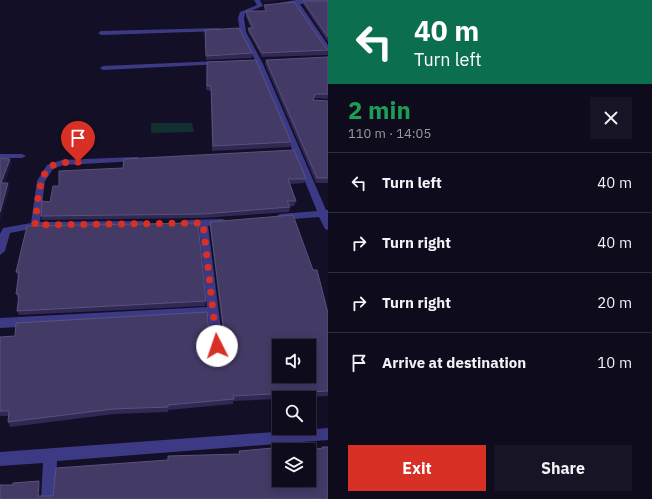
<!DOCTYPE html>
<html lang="en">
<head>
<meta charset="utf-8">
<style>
  :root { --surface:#0e0b1c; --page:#171425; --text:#f1f3f6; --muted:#9b9ba3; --line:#2e2b3b; --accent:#d93025 }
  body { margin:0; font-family:"IBM Plex Sans",sans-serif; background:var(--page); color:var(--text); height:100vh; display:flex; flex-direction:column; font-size:15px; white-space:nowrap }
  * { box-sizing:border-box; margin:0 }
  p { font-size:13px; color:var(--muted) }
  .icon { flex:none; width:22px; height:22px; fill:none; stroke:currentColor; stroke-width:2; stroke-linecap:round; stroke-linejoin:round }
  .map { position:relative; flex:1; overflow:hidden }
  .sheet { display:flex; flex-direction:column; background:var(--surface); width:324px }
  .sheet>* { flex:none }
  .top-card { background:#0b6e4f; color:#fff; overflow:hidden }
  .fabs { position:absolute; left:272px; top:339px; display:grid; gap:8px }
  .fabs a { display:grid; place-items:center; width:44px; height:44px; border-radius:0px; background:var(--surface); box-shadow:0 2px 10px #0003,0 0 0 1px var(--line); font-size:20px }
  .pin { position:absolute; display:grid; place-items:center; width:34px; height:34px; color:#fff; margin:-41px -17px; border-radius:50% 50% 50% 0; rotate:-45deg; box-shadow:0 0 4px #0007 }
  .pin .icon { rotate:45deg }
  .me { position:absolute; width:44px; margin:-22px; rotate:356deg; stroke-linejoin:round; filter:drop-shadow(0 0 3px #0008) }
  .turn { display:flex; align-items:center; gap:14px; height:84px; padding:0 20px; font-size:18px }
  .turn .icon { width:52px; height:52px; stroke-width:2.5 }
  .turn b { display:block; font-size:28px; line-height:34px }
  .round { display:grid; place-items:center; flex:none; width:42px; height:42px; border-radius:0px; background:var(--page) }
  .head { display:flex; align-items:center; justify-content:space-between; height:68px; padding:0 20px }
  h1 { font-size:24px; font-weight:700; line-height:30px; color:#1e9e55 }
  .cta { display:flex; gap:8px; margin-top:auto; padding:8px 20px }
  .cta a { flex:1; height:46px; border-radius:0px; background:var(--accent); color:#fff; font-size:16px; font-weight:700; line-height:46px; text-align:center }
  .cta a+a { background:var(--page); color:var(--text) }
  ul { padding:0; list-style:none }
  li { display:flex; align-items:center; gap:12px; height:60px; padding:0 20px; border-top:1px solid var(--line) }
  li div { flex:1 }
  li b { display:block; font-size:15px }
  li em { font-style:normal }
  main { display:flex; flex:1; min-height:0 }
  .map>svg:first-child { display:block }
</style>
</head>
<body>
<main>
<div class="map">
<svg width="328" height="499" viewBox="0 0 328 499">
  <rect width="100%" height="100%" fill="#130f26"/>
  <polygon fill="#12302f" points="151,123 192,123 194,132 151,133"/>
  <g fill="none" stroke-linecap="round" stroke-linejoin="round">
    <g fill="#3d3a85" fill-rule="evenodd">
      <polygon points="254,0 260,0 263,6 245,13 244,18 246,32 263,64 326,210 328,210 328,230 325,229 319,217 280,220 275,217 280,214 317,211 257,64 240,32 238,18 240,12 257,5"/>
      <polygon points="328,0 328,3 300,4 328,45 328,52 326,51 295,4 282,5 279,3 296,0"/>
      <polygon points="219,28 222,30 221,31 101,35 98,33 101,31"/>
      <polygon points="219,61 221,62 221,64 103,70 100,68 103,66"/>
      <polygon points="0,154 22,154 26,156 22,158 0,158"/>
      <polygon points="135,157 138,157 138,161 63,165 53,169 45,181 40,222 142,221 147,224 145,226 35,228 10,233 5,251 0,255 0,234 3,228 31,223 37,181 47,165 62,160"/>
      <polygon points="222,219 225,220 227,222 225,224 208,226 223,346 221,349 217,351 213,349 211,346 208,316 0,328 0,318 207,307 199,226 184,226 179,223 184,220"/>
      <polygon points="328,428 328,440 57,461 55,499 41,499 43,463 0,466 0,452"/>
    </g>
  </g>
  <g fill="#312854">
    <polygon points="303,1 328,1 328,42 303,4"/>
    <polygon points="264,5 328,49 328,55 262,57 248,32 248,28 251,28 246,17 247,11 265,11 264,9"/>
    <polygon points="205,30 252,53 252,58 206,60"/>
    <polygon points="328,57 328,99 314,98 314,100 328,101 328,183 316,183 265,64 266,60"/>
    <polygon points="207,62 291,142 290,147 212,151 211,91 206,90"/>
    <polygon points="123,168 306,179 304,183 290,184 296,201 294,206 289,206 290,207 289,212 203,218 42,220 41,216 59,186"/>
    <polygon points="210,222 328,313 328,396 296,398 279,398 279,399 233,401 233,404 168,410 168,412 114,414 10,427 8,422 9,416 0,416 0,337 210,341 217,347 222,345 224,342 210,227"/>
    <polygon points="27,226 206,301 205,306 19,315 17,311 19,298 18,299 16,294 18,277 16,272"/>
  </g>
  <g fill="#1d163a">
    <polygon points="263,0 283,0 263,2"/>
    <polygon points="10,159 12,163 3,188 1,183"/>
    <polygon points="8,183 10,188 0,221 0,212"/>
    <polygon points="39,481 40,485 40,499 38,496"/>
  </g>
  <g fill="#433a66" stroke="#5a527e" fill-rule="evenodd">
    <polygon points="303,1 328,1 328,37"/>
    <polygon points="294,2 326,48 328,49 328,50 262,53 248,28 253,28 246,13 247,11 267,11 264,5"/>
    <polygon points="239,28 252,53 206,56 205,30"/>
    <polygon points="328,57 328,94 315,94 313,100 328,101 328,178 317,178 266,60"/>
    <polygon points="256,60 291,142 213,146 211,86 207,86 207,62"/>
    <polygon points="294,150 306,179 288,179 296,201 287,201 290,207 203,214 41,216 42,201 50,202 53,186 59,186 59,171 123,168 124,159"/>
    <polygon points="0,158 10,159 1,183 8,183 0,212"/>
    <path d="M293,215l20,55h4l11,43v78l-95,5 1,3 -66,6v2l-55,2 -105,13 1,-11h-9v-74l15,-1 1,-13 191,-11 3,29 7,6 5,-2 3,-5 -15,-118zM279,346h30v30h-30z"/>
    <polygon points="198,223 206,301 17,311 19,294 16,294 19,272 16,272 27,226"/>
    <polygon points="322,447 328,447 328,499 0,499 0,485 13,485 13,483 39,481 38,496 53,496 56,468 168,460 168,456 240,454 239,451 273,448 274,454 279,453 279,480 309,480 309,450 308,450 323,448"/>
  </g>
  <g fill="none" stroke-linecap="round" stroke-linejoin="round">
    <path stroke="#d93025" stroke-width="7" stroke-dasharray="0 12.6" d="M78,162c-9,0 -21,0 -28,5 -12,9 -13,44 -15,58l168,-2 14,123"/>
  </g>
</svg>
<div class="fabs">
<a><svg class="icon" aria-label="sound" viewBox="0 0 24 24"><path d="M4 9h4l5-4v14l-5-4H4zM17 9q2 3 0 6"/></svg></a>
<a><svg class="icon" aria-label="search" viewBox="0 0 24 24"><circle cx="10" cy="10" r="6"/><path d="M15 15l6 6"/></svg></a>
<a><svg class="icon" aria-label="layers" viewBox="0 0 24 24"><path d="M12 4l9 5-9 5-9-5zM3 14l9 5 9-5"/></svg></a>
</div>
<div class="pin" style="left:78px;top:162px;background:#d93025"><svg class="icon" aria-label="arrive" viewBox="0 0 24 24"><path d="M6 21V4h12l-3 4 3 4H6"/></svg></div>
<svg class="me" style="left:217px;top:346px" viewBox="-20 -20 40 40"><circle r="19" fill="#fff"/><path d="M0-13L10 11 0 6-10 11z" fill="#d93025"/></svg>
</div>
<section class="sheet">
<div class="top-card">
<div class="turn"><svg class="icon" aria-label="left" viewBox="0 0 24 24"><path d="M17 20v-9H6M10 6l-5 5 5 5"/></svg><div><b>40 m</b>Turn left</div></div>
</div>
<div class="head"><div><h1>2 min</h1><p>110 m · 14:05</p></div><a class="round"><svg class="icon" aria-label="close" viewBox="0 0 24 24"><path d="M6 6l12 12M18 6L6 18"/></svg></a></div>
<ul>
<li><svg class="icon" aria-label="left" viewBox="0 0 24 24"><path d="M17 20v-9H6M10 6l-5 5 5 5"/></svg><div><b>Turn left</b></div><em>40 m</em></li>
<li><svg class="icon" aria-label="right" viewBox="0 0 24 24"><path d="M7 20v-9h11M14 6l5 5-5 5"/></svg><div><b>Turn right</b></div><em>40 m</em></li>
<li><svg class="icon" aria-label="right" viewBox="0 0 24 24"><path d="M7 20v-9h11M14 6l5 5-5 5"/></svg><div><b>Turn right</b></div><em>20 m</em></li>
<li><svg class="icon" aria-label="arrive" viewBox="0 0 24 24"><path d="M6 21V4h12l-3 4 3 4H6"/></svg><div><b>Arrive at destination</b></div><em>10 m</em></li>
</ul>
<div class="cta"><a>Exit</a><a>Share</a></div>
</section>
</main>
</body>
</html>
